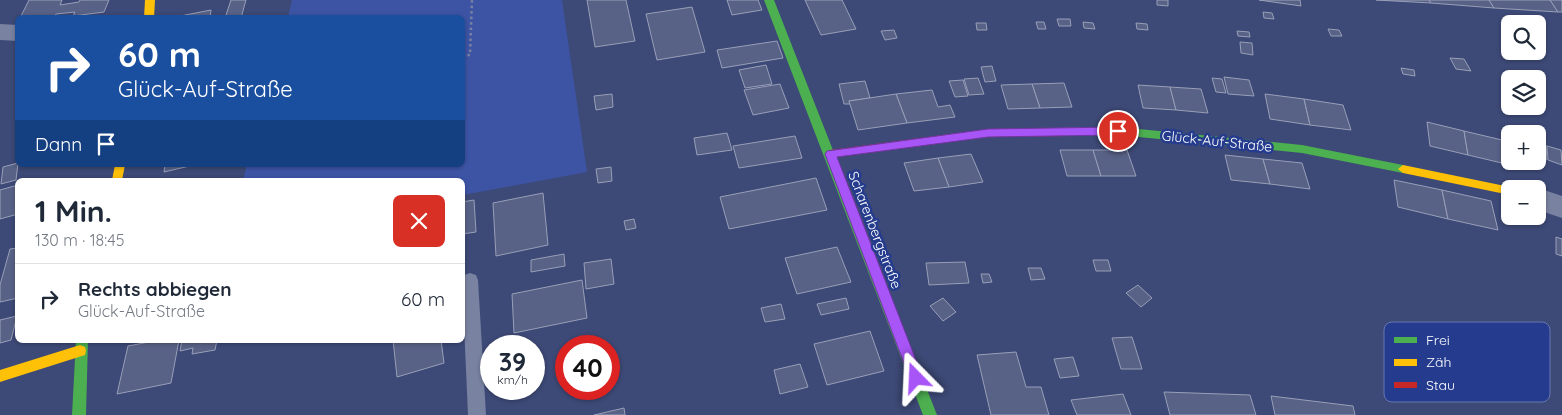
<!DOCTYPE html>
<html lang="de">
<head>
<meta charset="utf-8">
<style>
  :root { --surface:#fff; --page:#f2f2f3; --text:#1f2937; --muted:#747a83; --line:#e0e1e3 }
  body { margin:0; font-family:Quicksand,sans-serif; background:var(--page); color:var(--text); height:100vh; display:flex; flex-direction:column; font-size:19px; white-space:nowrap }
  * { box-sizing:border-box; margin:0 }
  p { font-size:16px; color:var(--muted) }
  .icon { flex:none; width:28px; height:28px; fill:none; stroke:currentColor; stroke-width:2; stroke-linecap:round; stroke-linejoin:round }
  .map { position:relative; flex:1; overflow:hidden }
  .side { position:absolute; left:15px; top:178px; width:450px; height:165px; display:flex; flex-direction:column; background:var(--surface); border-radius:8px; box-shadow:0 1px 4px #0004 }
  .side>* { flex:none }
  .hud { position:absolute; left:15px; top:15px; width:450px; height:152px; border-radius:8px; box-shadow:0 1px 4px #0004; background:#1a4fa0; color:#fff; overflow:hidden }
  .tools { position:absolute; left:1501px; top:15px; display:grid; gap:10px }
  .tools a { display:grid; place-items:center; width:45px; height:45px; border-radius:8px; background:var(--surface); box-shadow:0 1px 4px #0004; font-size:25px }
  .speed { position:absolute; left:480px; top:335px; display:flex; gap:10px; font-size:25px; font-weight:700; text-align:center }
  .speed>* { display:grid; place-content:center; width:65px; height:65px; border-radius:50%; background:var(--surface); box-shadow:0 1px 4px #0004; line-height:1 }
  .speed small { font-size:12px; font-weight:400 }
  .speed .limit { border:8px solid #d22; background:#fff; color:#111 }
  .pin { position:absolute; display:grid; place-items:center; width:42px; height:42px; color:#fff; margin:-21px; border:2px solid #fff; border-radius:50%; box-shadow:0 1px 5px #0007 }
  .me { position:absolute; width:55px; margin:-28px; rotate:339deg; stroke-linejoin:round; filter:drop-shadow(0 0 4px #0008) }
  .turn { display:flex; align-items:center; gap:18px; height:105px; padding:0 20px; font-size:22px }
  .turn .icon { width:65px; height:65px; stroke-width:2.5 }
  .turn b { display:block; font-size:35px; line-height:42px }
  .then { display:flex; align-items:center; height:48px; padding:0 20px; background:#0003; gap:10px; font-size:19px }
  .round { display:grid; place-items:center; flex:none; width:52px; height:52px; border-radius:8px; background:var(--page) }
  .head { display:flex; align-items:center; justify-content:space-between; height:85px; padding:0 20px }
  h1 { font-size:30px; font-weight:700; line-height:38px }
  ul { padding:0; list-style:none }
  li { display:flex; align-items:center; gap:15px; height:70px; padding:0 20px; border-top:1px solid var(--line) }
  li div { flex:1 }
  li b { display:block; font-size:19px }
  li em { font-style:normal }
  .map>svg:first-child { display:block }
</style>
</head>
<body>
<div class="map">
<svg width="1562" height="415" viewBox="0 0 1562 415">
  <rect width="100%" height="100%" fill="#3d4976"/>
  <polygon fill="#3d54a5" points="292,0 562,0 587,172 463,195 462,180 243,180 247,165 462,165 462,18 288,17"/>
  <g fill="#586286" stroke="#989fb8">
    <polygon points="29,0 62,0 60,5 79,2 80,0 109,0 104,12 73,16 75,12 56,14 54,18 20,18"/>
    <polygon points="231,0 246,0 241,18 225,18"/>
    <polygon points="587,0 626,0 635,41 595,47"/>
    <polygon points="727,0 758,0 762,10 732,15"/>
    <polygon points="805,0 842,0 856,29 821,35"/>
    <polygon points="1157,0 1168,0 1168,6 1157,5"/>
    <polygon points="1259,0 1300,0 1301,6"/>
    <polygon points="1376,0 1429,0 1431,3"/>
    <polygon points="1429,0 1489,0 1494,8 1431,3"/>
    <polygon points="1489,0 1550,0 1558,12 1494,8"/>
    <polygon points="1550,0 1562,0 1562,12 1558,12"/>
    <polygon points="692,7 705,52 657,60 646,14"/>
    <polygon points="211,10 210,18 170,18"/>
    <polygon points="1263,12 1272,13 1274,19 1264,18"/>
    <polygon points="1057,19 1070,19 1071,26 1059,26"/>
    <polygon points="1036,22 1044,22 1046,29 1038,29"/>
    <polygon points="1083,22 1093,23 1095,29 1084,28"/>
    <polygon points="976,23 986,23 987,30 977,30"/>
    <polygon points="1136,23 1147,24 1148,30 1137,29"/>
    <polygon points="1328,29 1339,30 1342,36 1331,36"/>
    <polygon points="894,30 897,38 885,40 881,31"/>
    <polygon points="1237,31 1249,32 1250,37 1238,36"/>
    <polygon points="777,41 783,58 722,68 717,50"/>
    <polygon points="1240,42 1252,43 1253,55 1241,53"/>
    <polygon points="1450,58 1464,59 1471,71 1456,69"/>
    <polygon points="766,65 772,84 745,88 739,70"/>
    <polygon points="992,66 996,81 985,82 981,67"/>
    <polygon points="1401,68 1414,70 1415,76 1403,74"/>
    <polygon points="1224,77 1249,80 1254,96 1228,94"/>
    <polygon points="978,78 984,94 969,95 964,79"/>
    <polygon points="1212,78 1222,79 1226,93 1216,92"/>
    <polygon points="963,80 968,96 955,97 949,81"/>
    <polygon points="865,81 870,98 849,101 850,104 844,104 839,84"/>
    <polygon points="1064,83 1072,107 1040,108 1032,84"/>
    <polygon points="780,84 789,108 753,115 744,90"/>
    <polygon points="1032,84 1040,108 1008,109 1001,85"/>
    <polygon points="1138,85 1170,87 1176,110 1143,108"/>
    <polygon points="1170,87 1201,89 1208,113 1176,110"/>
    <polygon points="932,90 938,107 950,105 955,117 907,123 896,94"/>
    <polygon points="612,94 613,107 596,110 594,96"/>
    <polygon points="896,94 907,123 858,130 849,101"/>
    <polygon points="1265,94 1304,99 1310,125 1270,119"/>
    <polygon points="1304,99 1343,105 1351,130 1310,125"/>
    <polygon points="1427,122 1464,131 1468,155 1430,146"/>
    <polygon points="1464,131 1502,140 1506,164 1468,155"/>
    <polygon points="727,133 732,150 697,155 694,138"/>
    <polygon points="795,136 802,158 739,168 733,146"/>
    <polygon points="1538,143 1546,145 1547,160 1538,157"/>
    <polygon points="1547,146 1561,150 1562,165 1548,160"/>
    <polygon points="1060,150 1093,150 1101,176 1067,176"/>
    <polygon points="1093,150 1127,150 1136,176 1101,176"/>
    <polygon points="971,154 983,182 949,187 938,158"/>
    <polygon points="1225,155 1263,159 1270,184 1231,180"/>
    <polygon points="938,158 949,187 914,191 904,163"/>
    <polygon points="1263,159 1302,163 1310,189 1270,184"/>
    <polygon points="18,163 16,180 1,184 3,167"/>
    <polygon points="165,165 194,165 164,172"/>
    <polygon points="611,167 612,181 598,183 596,169"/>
    <polygon points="816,178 827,210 729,229 720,197"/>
    <polygon points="1394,180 1442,190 1448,219 1398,207"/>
    <polygon points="18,185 18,214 0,219 0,190"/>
    <polygon points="1442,190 1491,201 1498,230 1448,219"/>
    <polygon points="543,193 548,245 496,256 493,203"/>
    <polygon points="474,200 476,232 462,234 462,202"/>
    <polygon points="634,219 636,228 626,230 624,221"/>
    <polygon points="1556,237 1562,239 1562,256 1556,254"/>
    <polygon points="837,247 851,282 797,294 785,258"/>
    <polygon points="18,248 18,298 0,302 0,285 10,249"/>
    <polygon points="564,254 565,266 531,272 531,260"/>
    <polygon points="611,259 614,284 586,289 584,263"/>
    <polygon points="1093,260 1108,260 1111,271 1096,271"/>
    <polygon points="965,262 969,283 929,285 926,263"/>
    <polygon points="1028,268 1041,268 1045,279 1031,280"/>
    <polygon points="981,274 989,274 992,282 983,283"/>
    <polygon points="582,280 587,318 514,333 512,294"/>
    <polygon points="1138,285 1152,298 1141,307 1126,293"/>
    <polygon points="846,298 849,309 821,315 817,304"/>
    <polygon points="943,298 956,312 943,321 930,306"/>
    <polygon points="781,304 785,319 765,322 761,308"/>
    <polygon points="17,316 11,340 0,343 0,320"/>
    <polygon points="870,331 884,371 827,385 814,344"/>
    <polygon points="1132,337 1142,369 1121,369 1112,338"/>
    <polygon points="160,340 179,340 171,383 117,394 128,346"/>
    <polygon points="182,340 217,340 215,350 192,354 193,348 180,351"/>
    <polygon points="393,340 441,340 444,363 397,377"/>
    <polygon points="1016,352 1026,387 1041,387 1049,415 991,415 977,355"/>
    <polygon points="1073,357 1079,376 1060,378 1054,359"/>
    <polygon points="800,364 808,387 780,394 774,370"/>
    <polygon points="1164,392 1250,395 1256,415 1170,415"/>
    <polygon points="1123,394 1131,415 1077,415 1071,400"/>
    <polygon points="1271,396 1353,406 1355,415 1275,415"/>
    <polygon points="624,408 625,415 594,415"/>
  </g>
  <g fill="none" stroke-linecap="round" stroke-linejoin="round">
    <polyline stroke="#7982a1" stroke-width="2.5" stroke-dasharray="2.5 3" stroke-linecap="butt" points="462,56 470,55 472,0"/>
    <polygon fill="#7982a1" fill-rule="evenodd" points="470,273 476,275 478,280 486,415 468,415 462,279 464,275"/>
    <g fill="#7982a1" fill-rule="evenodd">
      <polygon points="0,24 18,25 18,41 0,40"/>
      <polygon points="1538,188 1562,196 1562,218 1538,210"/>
    </g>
    <g fill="#4caf50" fill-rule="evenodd">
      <polygon points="764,0 774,0 937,415 923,415"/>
      <polygon points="1118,127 1302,145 1403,165 1408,169 1403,173 1302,153 1118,135 1064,136 1059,132 1064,128"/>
      <polygon points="76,340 88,340 86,415 72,415"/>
    </g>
    <g fill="#ffc107" fill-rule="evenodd">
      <polygon points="145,0 155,0 154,18 144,18"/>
      <polygon points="115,165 125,165 122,180 112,180"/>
      <polygon points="1403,165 1510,187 1514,189 1510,189 1510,195 1403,173 1398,169"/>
      <polygon points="80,345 85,347 86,351 85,355 0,382 0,370"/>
    </g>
    <polygon fill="#c62828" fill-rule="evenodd" points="1064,128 1069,132 1064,136 988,137 830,158 825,154 830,150 988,129"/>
  </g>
  <polygon fill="#a855f7" stroke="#6d37a1" points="1118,127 1123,131 1118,135 988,137 837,157 923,378 921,382 916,384 911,382 825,154 827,151 988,129"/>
  <g text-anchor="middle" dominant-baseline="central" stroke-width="5" stroke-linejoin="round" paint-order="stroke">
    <g font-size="14" fill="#fff" stroke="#253c8e">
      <text transform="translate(1217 141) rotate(6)">Glück-Auf-Straße</text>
      <text transform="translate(875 230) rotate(69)">Scharenbergstraße</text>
    </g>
  </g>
  <rect x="1384" y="322" width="166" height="80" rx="8" fill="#253c8e" stroke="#6676b0" stroke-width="1"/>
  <rect x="1394" y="337" width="23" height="6" fill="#4caf50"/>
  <rect x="1394" y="359" width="23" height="7" fill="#ffc107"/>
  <rect x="1394" y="382" width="23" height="6" fill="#c62828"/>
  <g font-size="14" fill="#fff">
    <text x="1426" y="345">Frei</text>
    <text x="1426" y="367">Zäh</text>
    <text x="1426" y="390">Stau</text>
  </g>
</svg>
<div class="tools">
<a><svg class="icon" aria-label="search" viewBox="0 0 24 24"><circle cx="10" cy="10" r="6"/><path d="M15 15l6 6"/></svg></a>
<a><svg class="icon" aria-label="layers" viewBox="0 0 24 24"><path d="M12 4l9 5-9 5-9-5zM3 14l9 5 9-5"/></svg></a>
<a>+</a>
<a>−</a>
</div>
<div class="speed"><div>39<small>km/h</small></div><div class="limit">40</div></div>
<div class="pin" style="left:1118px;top:131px;background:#d93025"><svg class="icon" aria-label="arrive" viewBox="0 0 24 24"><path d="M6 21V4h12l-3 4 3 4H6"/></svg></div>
<svg class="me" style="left:916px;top:378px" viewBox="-20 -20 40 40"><path d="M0-17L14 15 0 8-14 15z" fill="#a855f7" stroke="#fff" stroke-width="4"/></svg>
<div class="hud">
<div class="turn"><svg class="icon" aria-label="right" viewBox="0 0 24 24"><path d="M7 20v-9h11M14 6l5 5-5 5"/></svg><div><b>60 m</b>Glück-Auf-Straße</div></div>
<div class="then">Dann<svg class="icon" aria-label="arrive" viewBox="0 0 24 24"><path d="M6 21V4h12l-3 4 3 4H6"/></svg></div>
</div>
<section class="side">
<div class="head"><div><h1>1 Min.</h1><p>130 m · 18:45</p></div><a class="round" style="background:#d93025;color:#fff"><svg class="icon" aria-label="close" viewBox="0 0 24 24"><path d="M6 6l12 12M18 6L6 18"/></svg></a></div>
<ul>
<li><svg class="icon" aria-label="right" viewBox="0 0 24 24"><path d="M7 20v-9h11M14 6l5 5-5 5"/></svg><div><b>Rechts abbiegen</b><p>Glück-Auf-Straße</p></div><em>60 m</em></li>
</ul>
</section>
</div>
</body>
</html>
